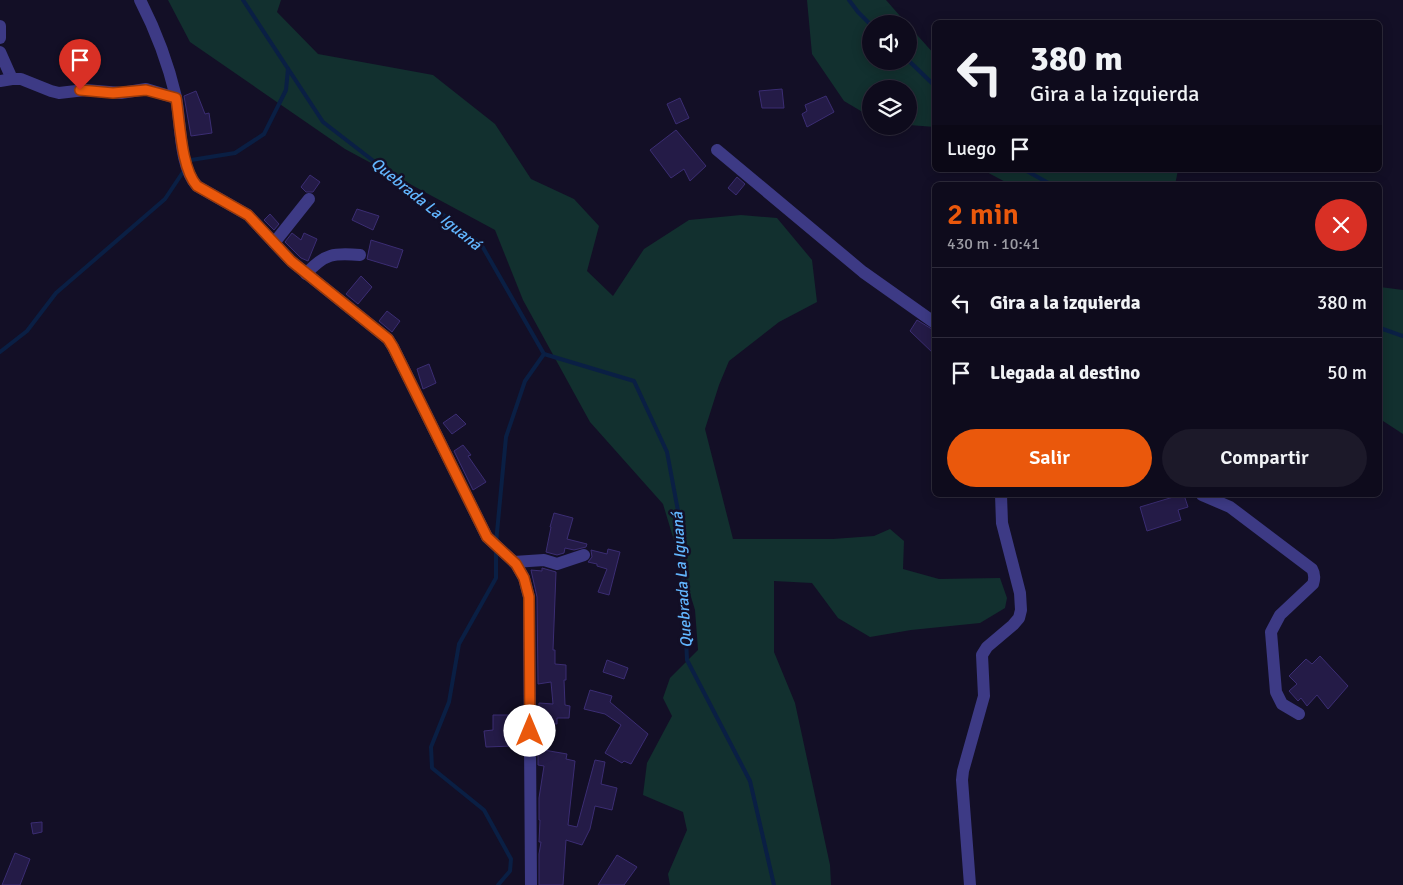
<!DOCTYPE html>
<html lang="es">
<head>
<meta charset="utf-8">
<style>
  :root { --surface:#0e0b1c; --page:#1c1929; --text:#f1f3f6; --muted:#9b9ba3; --line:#2e2b3b; --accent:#ea580c }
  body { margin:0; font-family:Signika,sans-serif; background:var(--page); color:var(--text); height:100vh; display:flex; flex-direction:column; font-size:19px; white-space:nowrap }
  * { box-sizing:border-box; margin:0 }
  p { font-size:16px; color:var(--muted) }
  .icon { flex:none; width:28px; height:28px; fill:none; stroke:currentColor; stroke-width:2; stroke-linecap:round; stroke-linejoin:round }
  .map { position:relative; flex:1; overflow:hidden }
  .panel { position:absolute; left:932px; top:182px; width:450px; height:315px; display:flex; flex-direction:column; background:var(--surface); border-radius:8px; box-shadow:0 2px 12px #0003,0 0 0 1px var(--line) }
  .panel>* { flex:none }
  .hud { position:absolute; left:932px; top:20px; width:450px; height:152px; border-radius:8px; box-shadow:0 2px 12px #0003,0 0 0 1px var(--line); background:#0e0b1c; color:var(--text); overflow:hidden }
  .controls { position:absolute; left:862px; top:15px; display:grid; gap:10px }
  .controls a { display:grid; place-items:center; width:55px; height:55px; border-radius:50%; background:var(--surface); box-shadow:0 2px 12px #0003,0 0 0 1px var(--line); font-size:25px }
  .pin { position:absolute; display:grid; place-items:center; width:42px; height:42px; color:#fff; margin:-51px -21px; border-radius:50% 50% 50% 0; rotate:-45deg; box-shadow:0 0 5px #0007 }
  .pin .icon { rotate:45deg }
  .me { position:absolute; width:55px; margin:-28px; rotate:0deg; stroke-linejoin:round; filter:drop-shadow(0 0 4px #0008) }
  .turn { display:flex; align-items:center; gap:18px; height:105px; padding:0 15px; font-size:22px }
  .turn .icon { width:65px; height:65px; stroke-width:2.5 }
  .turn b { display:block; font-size:35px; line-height:42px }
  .then { display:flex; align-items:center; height:48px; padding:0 15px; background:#0003; gap:10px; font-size:19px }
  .round { display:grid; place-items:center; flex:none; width:52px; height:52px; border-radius:26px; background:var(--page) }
  .headline { display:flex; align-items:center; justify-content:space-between; height:85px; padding:0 15px }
  h1 { font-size:30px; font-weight:600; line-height:38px; color:var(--accent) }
  .button { display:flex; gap:10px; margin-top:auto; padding:10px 15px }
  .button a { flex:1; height:58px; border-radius:30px; background:var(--accent); color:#fff; font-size:20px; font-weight:600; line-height:58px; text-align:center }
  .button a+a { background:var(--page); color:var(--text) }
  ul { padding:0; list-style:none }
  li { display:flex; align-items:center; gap:15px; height:70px; padding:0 15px; border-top:1px solid var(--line) }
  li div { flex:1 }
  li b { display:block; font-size:19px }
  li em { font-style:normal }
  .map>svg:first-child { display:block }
</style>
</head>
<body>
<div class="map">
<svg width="1403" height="885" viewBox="0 0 1403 885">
  <rect width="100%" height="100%" fill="#130f26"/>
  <g fill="#12302f">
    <polygon points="168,0 281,0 277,12 318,54 433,75 495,124 531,179 574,199 599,226 587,271 613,296 644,249 689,220 741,215 777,218 812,260 817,302 779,322 729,361 719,385 705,429 733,539 833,539 874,536 890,529 904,541 903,569 939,579 1000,578 1007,598 1005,608 980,623 911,630 870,637 838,618 812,583 774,581 774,652 795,703 830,865 831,885 670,885 668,874 687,830 683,812 643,795 647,763 672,716 663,698 670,678 698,650 695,610 663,504 590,422 523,300 495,230 345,149 190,42"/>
    <polygon points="807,0 886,0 907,24 871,24 871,61 909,61 909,26 935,55 935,127 909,125 909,89 871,89 871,117 844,101 812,54"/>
    <polygon points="983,170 1178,170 1175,185 1011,185"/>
    <polygon points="1380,287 1403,290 1403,434 1380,419"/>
  </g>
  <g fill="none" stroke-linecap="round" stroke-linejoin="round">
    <g stroke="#0a1f44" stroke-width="4">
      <polyline points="243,0 323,122 481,244 544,354 634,381 667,452 681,527 687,660 750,781 774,885"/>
      <polyline points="849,0 858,12 871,25"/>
      <polyline points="909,61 935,86"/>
      <polyline points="191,160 235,153 264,134 286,90 288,69"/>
      <polyline points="1025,170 1052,185"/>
      <polyline points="1380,328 1403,336"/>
      <polyline points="0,352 27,331 56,293 165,199 183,172"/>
      <polyline points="496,543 506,437 525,381 544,354"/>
      <polyline points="496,550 496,578 459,644 449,702 431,747 432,768 484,810 511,859 510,871 498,885"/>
    </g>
  </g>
  <g fill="#241b47" stroke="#3b2d73">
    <polygon points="782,89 784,108 762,108 759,91"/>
    <polygon points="196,91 205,114 209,113 212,133 191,136 184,96"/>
    <polygon points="826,96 834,112 807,127 802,114 807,111 805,105"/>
    <polygon points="680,98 689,118 676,124 667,104"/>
    <polygon points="676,130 706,166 690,181 684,169 671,178 650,150"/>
    <polygon points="310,175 320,182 313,192 306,192 301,187"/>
    <polygon points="737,177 745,184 736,195 728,188"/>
    <polygon points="357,209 379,216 373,230 352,220"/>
    <polygon points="270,214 279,224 274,230 264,220"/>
    <polygon points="292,233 301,240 304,233 317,239 308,261 301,258 285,242"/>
    <polygon points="371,240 403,250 397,268 367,259"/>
    <polygon points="361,276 372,287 358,304 346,294"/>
    <polygon points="387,311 400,321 392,332 379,321"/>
    <polygon points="917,320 935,331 935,355 910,331"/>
    <polygon points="429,364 436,383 423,389 417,369"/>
    <polygon points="456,414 466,424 452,434 443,423"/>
    <polygon points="463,445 471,455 468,456 486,482 473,490 454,451"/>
    <polygon points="1180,495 1184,495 1188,507 1178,510 1181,520 1147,531 1140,507"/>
    <polygon points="554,513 573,518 567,539 587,544 586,547 574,550 565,548 564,553 557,555 546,552 551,527 550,527"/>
    <polygon points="608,549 620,552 609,595 598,592 607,569 597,566 597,564 588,562 592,557 591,550 607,554"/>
    <polygon points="542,568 556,572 553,650 555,650 555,664 566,665 566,680 564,680 565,705 570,706 569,718 557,718 557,724 538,723 539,703 553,704 551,682 538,684 537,597 531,570 542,571"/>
    <polygon points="1320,656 1348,686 1328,709 1317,695 1307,706 1301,698 1298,701 1289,691 1297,684 1289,676 1306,659 1312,664"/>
    <polygon points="607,660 628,668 624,679 603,672"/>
    <polygon points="590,690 612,696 610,702 648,734 631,764 624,761 622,763 605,753 621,725 605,714 584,709"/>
    <polygon points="493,715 511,715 513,746 486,747 484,731 493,730"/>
    <polygon points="538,749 567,754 566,759 575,761 568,825 577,827 595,760 605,762 601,784 617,788 612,810 595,806 590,829 582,845 566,840 563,885 539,885 539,854 541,842 539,842 540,820 539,820 539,798 544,766 538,765"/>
    <polygon points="42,822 42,832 33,834 31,823"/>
    <polygon points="15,853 30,859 20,885 2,885"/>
    <polygon points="617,855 637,867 624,885 598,885"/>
  </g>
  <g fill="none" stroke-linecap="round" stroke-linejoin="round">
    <g stroke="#3d3a85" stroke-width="12">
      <path d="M140,0c16,31 28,63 36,97 5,26 3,69 21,89l51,29 43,46 97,78 5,8 94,190 29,27 8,14 5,19 2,288"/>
      <polyline points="0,26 0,38"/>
      <polyline points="0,52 12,79"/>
      <polyline points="0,81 12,79 21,79 51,91 59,93 85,90 121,93 146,89 176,98"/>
      <polyline points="717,150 863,272 935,323"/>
      <polyline points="274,243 309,199"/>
      <path d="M306,274c19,-21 28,-21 54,-19"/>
      <path d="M1202,495l28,12 82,62c3,5 3,9 1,15l-33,31 -9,17 5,60 6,12 17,10"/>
      <polyline points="514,562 544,560 557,564 584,555"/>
      <polyline points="970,885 962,780 963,771 984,696 982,655 987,647 1013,625 1019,618 1021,610 1020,593 1002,523 1001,495"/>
    </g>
  </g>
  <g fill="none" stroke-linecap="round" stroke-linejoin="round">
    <g stroke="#983908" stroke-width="12">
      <path id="route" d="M80,90l33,3 33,-3 30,8c4,24 5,70 21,88l51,29 43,46 97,78 5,8 94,190 29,27 8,14 5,19 1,134"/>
    </g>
    <use href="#route" stroke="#ea580c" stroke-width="9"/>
  </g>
  <g text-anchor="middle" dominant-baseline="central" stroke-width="5" stroke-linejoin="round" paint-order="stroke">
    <g font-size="16" font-style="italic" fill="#62b6ff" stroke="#130f26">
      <text transform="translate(426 204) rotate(39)">Quebrada La Iguaná</text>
      <text transform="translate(682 580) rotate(-94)">Quebrada La Iguaná</text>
    </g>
  </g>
</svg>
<div class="controls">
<a><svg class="icon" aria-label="sound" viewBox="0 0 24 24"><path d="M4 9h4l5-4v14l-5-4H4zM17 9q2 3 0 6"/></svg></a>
<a><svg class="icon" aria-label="layers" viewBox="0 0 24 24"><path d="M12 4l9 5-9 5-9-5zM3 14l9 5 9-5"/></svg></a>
</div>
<div class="pin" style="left:80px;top:90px;background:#d93025"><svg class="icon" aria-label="arrive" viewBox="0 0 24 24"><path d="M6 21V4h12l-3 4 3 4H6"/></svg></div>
<svg class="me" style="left:530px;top:731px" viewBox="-20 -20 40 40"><circle r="19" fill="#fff"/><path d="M0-13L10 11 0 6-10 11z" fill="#ea580c"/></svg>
<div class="hud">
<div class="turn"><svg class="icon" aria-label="left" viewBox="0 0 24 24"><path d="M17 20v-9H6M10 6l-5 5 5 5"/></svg><div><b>380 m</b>Gira a la izquierda</div></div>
<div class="then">Luego<svg class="icon" aria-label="arrive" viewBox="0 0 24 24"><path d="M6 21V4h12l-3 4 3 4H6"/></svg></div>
</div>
<section class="panel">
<div class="headline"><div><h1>2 min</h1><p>430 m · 10:41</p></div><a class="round" style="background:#d93025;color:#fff"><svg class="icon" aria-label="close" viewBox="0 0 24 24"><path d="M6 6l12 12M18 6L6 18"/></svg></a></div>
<ul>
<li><svg class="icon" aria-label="left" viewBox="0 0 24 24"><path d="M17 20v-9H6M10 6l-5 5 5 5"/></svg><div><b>Gira a la izquierda</b></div><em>380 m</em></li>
<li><svg class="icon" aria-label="arrive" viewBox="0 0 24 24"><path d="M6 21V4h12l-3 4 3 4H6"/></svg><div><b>Llegada al destino</b></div><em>50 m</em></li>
</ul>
<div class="button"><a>Salir</a><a>Compartir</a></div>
</section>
</div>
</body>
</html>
